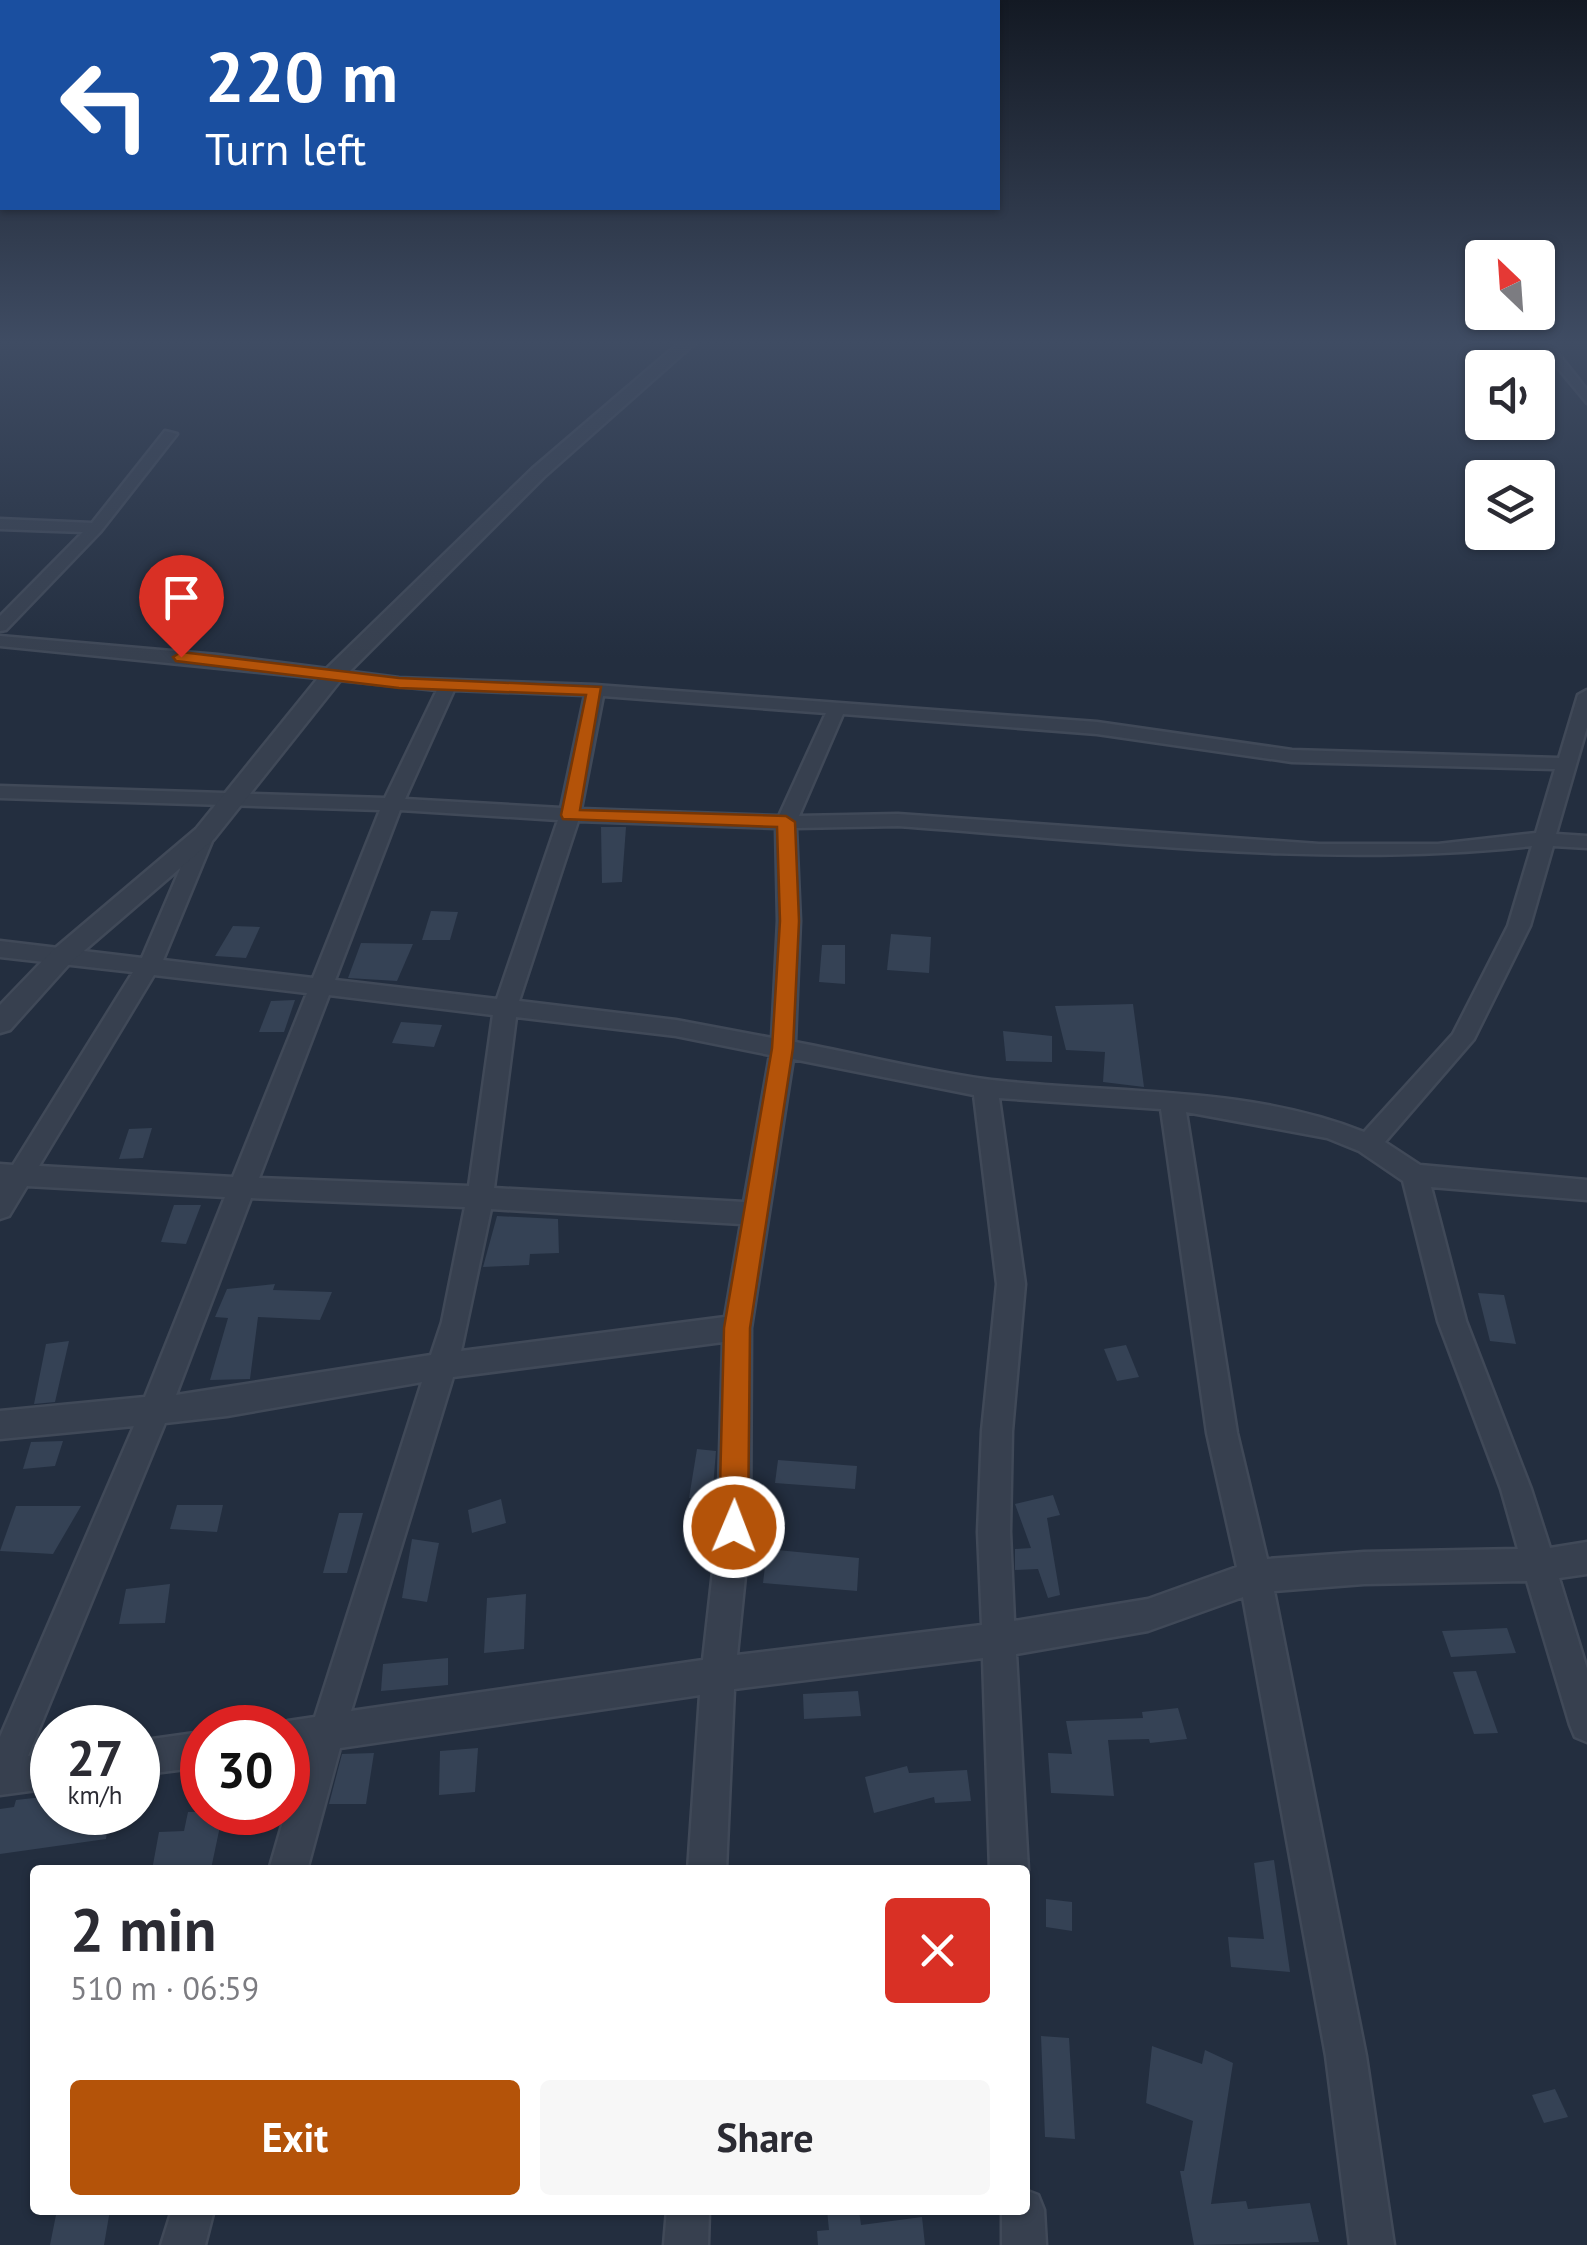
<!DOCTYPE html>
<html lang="en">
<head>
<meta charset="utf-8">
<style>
  :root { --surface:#fff; --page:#f7f7f7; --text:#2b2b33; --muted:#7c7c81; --accent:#b45309 }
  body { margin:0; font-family:"PT Sans",sans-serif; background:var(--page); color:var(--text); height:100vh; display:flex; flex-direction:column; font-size:38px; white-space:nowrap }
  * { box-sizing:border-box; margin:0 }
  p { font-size:32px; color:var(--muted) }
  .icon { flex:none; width:55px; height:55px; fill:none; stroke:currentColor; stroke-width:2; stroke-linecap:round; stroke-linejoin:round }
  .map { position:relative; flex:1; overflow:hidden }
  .details { position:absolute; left:30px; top:1865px; width:1000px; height:350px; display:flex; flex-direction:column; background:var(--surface); border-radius:10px; box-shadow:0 2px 8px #0004 }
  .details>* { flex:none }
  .hud { position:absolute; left:0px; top:0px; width:1000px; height:210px; box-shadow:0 2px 8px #0004; background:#1a4fa0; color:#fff; overflow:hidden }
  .needle { width:65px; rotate:335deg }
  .tools { position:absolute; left:1465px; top:240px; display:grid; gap:20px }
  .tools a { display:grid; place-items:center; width:90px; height:90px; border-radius:10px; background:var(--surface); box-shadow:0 2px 8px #0004; font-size:50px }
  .speed { position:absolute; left:30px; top:1705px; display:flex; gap:20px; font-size:50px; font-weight:700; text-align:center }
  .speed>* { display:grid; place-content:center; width:130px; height:130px; border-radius:50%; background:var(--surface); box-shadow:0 2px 8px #0004; line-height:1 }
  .speed small { font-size:25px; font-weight:400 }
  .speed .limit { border:15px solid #d22; background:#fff; color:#111 }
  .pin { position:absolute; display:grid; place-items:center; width:85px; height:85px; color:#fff; margin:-102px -42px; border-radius:50% 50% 50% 0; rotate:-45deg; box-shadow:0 0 10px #0007 }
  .pin .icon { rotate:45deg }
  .me { position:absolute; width:110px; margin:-55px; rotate:1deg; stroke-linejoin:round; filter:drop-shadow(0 0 8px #0008) }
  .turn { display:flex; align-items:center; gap:35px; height:210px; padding:0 40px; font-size:45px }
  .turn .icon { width:130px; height:130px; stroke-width:2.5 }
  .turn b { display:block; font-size:70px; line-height:85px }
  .round { display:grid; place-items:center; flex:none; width:105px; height:105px; border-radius:10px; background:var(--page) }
  .summary { display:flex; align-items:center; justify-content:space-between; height:170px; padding:0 40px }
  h1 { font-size:60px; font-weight:800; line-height:75px }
  .button { display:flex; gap:20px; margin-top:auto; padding:20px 40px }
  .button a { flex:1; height:115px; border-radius:10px; background:var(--accent); color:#fff; font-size:40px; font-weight:800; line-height:115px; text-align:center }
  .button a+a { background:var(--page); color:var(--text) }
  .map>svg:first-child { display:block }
</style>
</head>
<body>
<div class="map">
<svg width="1587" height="2245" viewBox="0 0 1587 2245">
  <rect width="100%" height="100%" fill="#232e3f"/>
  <g fill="#354255">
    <polygon points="601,827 626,827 622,882 602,883"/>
    <polygon points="431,911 458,912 450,940 422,940"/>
    <polygon points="233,926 260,927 246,958 215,956"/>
    <polygon points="891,934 931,937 929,973 887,970"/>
    <polygon points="361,943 413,944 397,981 348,978"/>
    <polygon points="822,945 845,945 845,984 819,982"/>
    <polygon points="295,1000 284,1032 259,1032 271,1001"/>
    <polygon points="1133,1004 1144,1087 1103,1082 1105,1052 1066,1050 1055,1006"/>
    <polygon points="401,1022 442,1025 434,1047 392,1043"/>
    <polygon points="1003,1031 1052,1036 1052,1062 1006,1061"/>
    <polygon points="152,1128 143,1158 119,1159 129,1129"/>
    <polygon points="174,1205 201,1205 186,1244 161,1242"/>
    <polygon points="497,1216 558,1219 559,1253 530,1254 529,1265 483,1267"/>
    <polygon points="275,1284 273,1290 332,1292 320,1320 258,1317 250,1379 210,1380 228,1318 215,1317 227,1289"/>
    <polygon points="1478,1293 1504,1295 1516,1344 1490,1341"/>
    <polygon points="69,1341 55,1402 34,1404 46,1344"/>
    <polygon points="1126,1345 1139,1377 1117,1381 1104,1349"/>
    <polygon points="63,1441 55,1466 23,1469 31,1442"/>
    <polygon points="697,1449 716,1451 712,1500 689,1498"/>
    <polygon points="778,1460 857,1466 855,1489 775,1483"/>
    <polygon points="1053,1495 1060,1515 1047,1518 1060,1595 1048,1598 1038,1569 1015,1570 1015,1549 1031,1548 1015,1504"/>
    <polygon points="501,1499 506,1523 472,1533 468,1510"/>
    <polygon points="177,1505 223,1505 217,1532 170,1529"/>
    <polygon points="16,1506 81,1506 53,1554 0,1551"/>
    <polygon points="339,1513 363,1513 347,1573 323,1573"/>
    <polygon points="412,1539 439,1543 427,1602 402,1598"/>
    <polygon points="767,1549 859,1558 857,1591 763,1583"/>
    <polygon points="170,1584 165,1623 119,1624 126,1589"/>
    <polygon points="526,1594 524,1649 484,1653 487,1598"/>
    <polygon points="1507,1628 1516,1653 1451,1657 1442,1631"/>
    <polygon points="448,1658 448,1685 381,1691 383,1664"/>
    <polygon points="1476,1671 1498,1733 1474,1734 1453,1672"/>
    <polygon points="858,1691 861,1716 804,1719 803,1694"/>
    <polygon points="1178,1708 1187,1739 1150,1743 1149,1739 1108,1740 1114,1796 1051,1793 1048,1753 1072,1754 1066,1721 1143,1718 1142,1712"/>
    <polygon points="478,1748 475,1792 439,1795 440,1751"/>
    <polygon points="374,1753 366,1804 329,1804 342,1754"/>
    <polygon points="907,1766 909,1773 967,1770 971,1801 935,1803 934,1797 874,1813 865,1777"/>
    <polygon points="52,1796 52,1812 110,1812 106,1839 0,1854 0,1809 14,1807 16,1800"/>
    <polygon points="188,1812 223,1812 211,1869 152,1870 159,1832 184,1831"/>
    <polygon points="1274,1860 1290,1972 1231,1967 1228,1937 1264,1939 1254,1863"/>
    <polygon points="1046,1899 1072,1902 1072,1931 1046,1927"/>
    <polygon points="1041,2036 1069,2038 1075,2139 1045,2137"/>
    <polygon points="1152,2046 1202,2064 1205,2050 1233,2063 1211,2204 1246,2201 1248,2209 1310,2203 1319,2242 1194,2245 1180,2171 1184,2171 1193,2121 1146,2103"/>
    <polygon points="1555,2089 1568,2117 1544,2123 1532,2095"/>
    <polygon points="57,2210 110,2210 104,2245 50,2245"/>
    <polygon points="827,2210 859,2210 861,2225 922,2217 925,2245 818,2245 817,2231 829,2230"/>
  </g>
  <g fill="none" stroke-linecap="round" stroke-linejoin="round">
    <g stroke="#404958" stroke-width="5">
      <g id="minor">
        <polygon points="1537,343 1550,343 1587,390 1587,403"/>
        <polygon points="165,431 177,434 101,531 6,630 0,631 0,616 83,532 0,529 0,519 92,523"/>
        <path d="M0,636l218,19 181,23 196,7 502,37 195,28 267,8 19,-63 9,-5v37l-31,107 31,2v12l-34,-2 -23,80 -56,113 -89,103 35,23 167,15v20l-156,-13 35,134 65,168 19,59 37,-6v32l-28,4 28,91v73l-12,-5 -5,-12 -43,-144 -163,3 -90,7 92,465 28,189h-44l-24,-189 -83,-459 -95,34 -132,23 12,216 -3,6v-6h-35l-7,-212 -249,31 -8,181h-38l12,-175 -360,53 -33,122h-38l34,-117 -15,2v-27h-13l13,-7 27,-4 107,-335 -195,34 -62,7 -137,333 24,-4v36l-52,7v-58l134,-311 -134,13v-28l145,-14 80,-200 -198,-11 -18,30 -9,3v-55l13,1 120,-193 -133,-15v-16l142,17 53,-124 10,-6 10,6 -52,126 150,18 67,-168 -380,-12v-12l385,12 52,-108 -437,-44zM454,690l131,5 -24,113 -156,-9zM603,696l223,17 -47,103 -198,-7zM843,714l254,20 195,28 263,7 -19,64 -98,11h-119l-421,-30 -99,2zM400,810l158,10 -61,179 -162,-19zM578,821l198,7 2,93 -6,117 -96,-18 -157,-19zM898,826c211,15 423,43 634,20l-24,80 -55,108 -89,98c-120,-48 -256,-37 -380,-53 -63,-9 -126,-25 -189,-37l5,-121 -4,-93zM154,975l153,18 -74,184 -194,-11zM329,995l164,20 -24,171 -210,-8zM516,1017l160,19 94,19 -26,147 -250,-14zM793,1059l181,36 23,189 -15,147 -4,101 4,93 -245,30 13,-128 1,-199zM999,1098l162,11 46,324 30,134 -89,32 -134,22 -4,-89 2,-101 13,-147zM1186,1112l141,26 32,13 44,30 35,140 63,168 17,60 -154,3 -97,7 -30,-126zM251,1198l214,9 -23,115 -11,33 -255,40zM491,1209l250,15 -16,93 -264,34zM723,1342l-5,185 -15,133 -352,51 102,-334z"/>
        <polygon points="202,1732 202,1767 138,1775 138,1741"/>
        <polygon points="1025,2190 1038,2195 1044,2210 1046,2245 1002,2245 1002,2210 1025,2210"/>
        <polygon points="172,2210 214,2210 205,2245 161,2245"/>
        <polygon points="667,2210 709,2210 708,2245 664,2245"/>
      </g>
    </g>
    <g stroke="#404958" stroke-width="5">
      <polygon id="tertiary" points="679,343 695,343 544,477 339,682 214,839 71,962 10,1030 0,1033 0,1005 53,950 196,829 323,672 532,469"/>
    </g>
    <use href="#minor" fill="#37404f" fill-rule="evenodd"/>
    <use href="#tertiary" fill="#37404f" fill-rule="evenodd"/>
  </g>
  <linearGradient id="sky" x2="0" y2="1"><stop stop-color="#131923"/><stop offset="0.52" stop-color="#3f4c63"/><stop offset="1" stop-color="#3f4c63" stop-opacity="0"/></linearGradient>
  <rect width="1587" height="658" fill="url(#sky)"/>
  <polygon fill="#b45309" stroke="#753606" stroke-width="2.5" points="181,652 399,678 601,687 580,810 786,816 795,822 799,921 793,1048 750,1328 748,1527 744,1537 734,1541 724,1537 719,1527 724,1328 772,1048 780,921 777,827 563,819 561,815 586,695 399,688 176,661 173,657"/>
</svg>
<div class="tools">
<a><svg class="needle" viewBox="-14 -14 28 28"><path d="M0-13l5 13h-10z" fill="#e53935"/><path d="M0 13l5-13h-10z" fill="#7c7c81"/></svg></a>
<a><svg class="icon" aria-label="sound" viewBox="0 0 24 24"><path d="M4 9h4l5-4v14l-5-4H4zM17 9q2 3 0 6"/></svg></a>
<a><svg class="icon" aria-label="layers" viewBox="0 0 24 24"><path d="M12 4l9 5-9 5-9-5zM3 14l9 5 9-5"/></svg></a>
</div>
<div class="speed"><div>27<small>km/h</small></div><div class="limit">30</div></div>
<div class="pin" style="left:181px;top:657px;background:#d93025"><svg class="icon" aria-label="arrive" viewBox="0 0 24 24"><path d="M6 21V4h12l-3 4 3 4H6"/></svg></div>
<svg class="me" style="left:734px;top:1527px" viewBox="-20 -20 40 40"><circle r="17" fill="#b45309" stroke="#fff" stroke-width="3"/><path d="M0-11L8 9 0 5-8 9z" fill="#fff"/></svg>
<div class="hud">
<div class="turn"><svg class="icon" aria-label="left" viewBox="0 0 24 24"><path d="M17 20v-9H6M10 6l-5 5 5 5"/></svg><div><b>220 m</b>Turn left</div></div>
</div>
<section class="details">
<div class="summary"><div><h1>2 min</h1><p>510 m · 06:59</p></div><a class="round" style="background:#d93025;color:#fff"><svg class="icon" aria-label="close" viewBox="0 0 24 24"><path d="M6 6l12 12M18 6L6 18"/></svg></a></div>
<div class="button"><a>Exit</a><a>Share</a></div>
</section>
</div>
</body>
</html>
